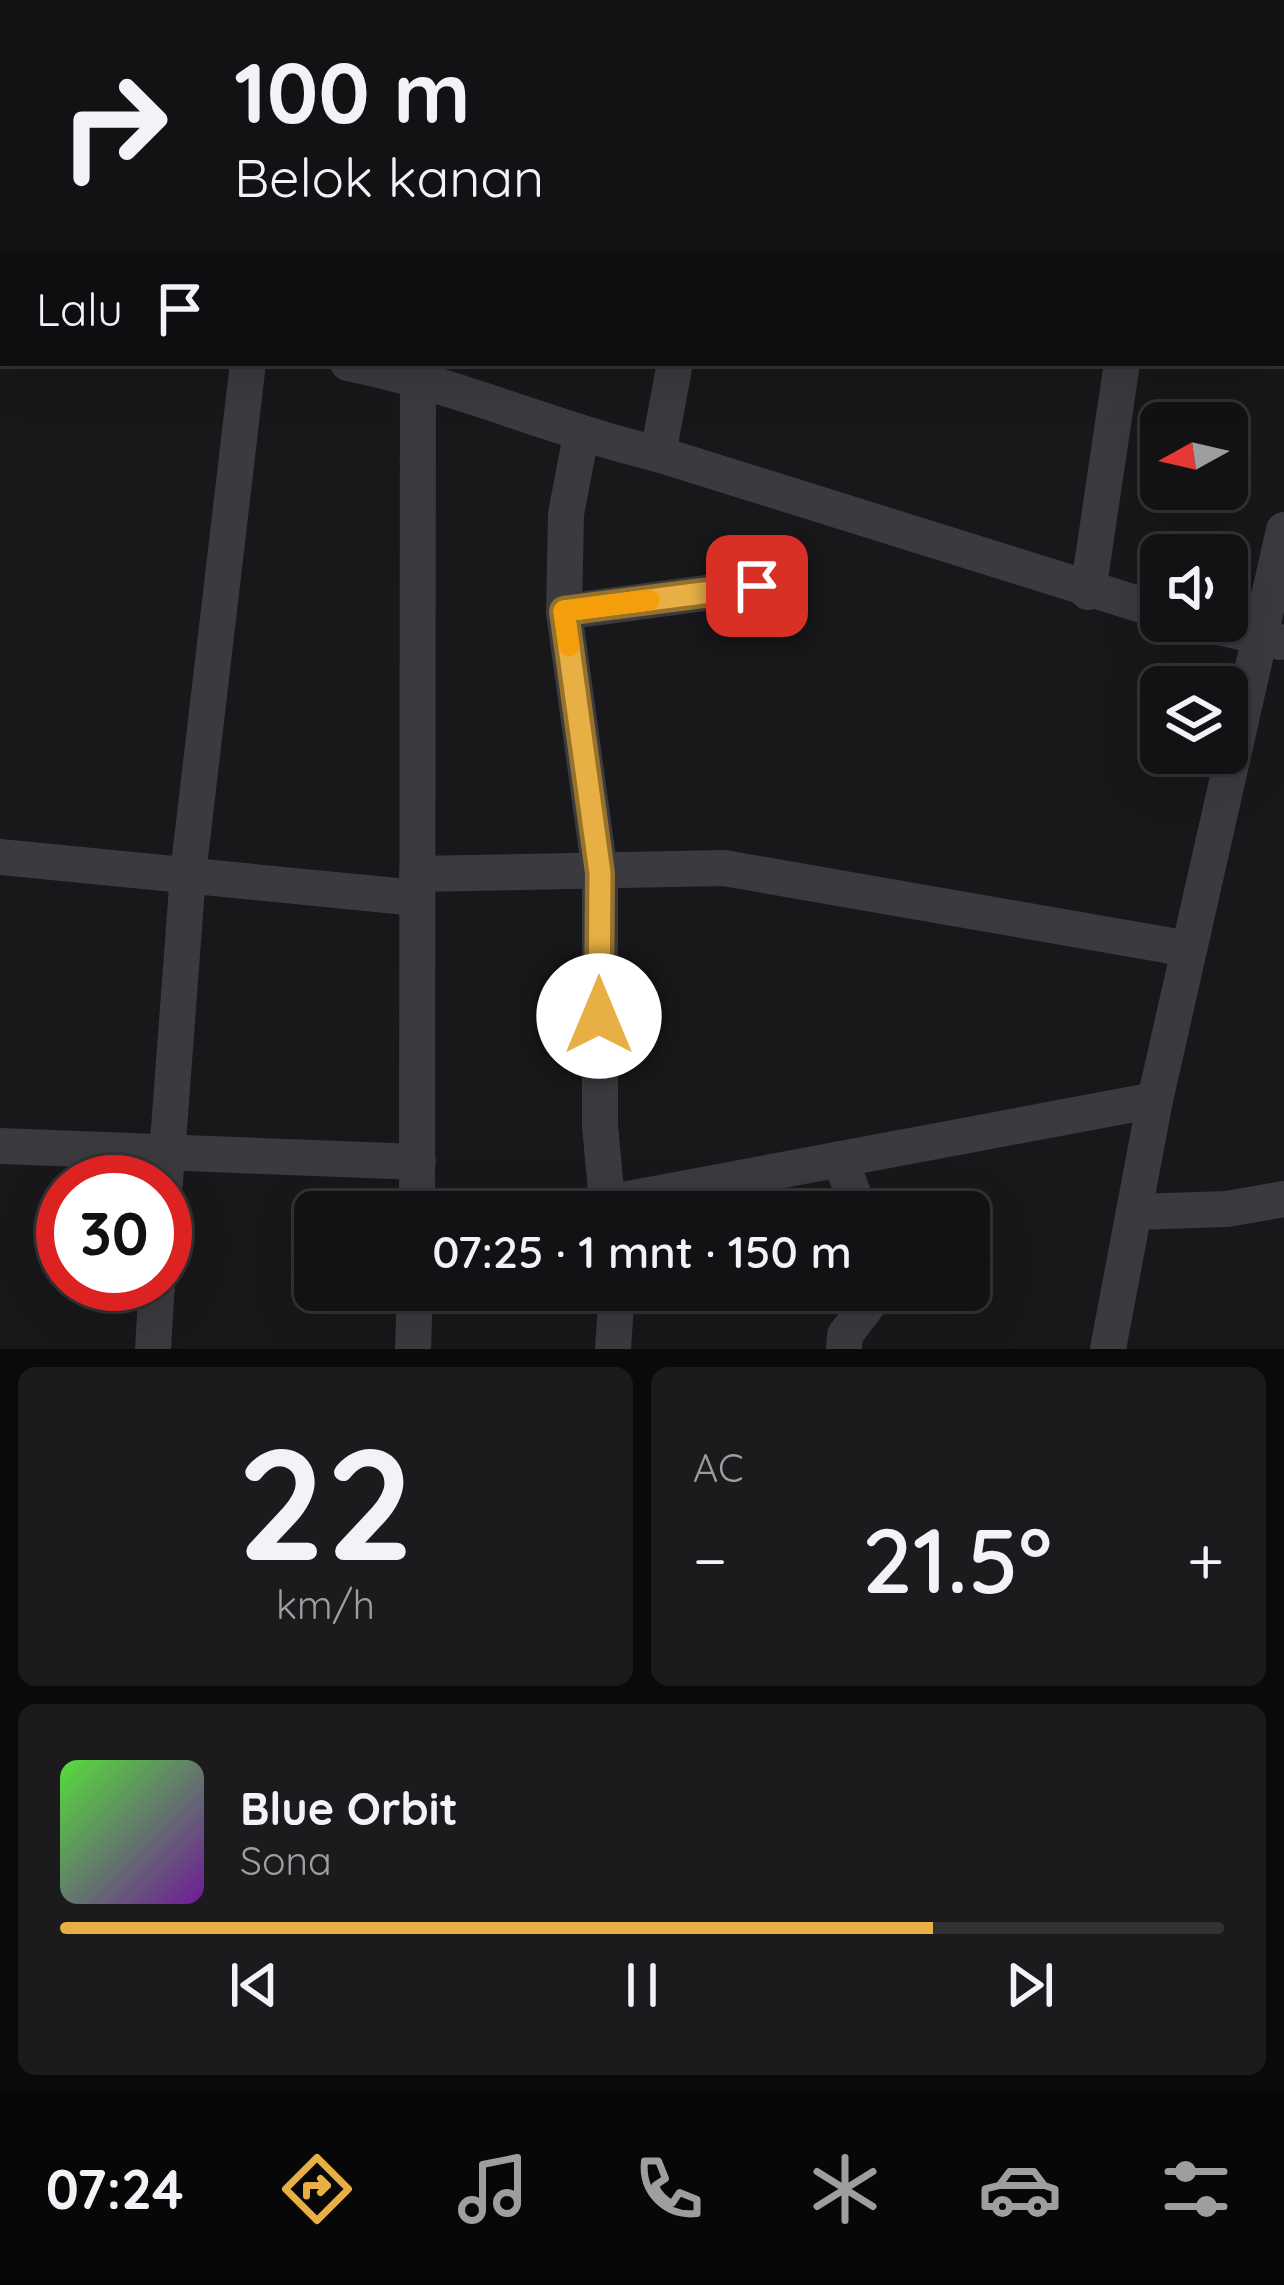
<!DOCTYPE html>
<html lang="id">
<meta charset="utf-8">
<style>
:root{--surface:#121214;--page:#1b1b1d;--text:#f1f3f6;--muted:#9c9ea0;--line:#313234;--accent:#e7af44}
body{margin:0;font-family:Quicksand,sans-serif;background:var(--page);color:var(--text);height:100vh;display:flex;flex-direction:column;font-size:45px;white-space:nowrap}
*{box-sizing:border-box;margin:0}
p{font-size:39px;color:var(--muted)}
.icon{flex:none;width:66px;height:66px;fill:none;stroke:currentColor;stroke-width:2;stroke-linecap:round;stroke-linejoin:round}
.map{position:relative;height:1349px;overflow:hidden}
.side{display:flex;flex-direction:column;gap:18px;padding:18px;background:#0a0a0b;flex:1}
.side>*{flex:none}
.top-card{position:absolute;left:0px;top:0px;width:1284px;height:366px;box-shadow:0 12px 48px #0002,0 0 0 3px var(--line);background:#121214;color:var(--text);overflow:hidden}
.needle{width:78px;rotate:262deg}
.buttons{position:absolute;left:1140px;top:402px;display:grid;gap:24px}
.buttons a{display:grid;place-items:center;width:108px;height:108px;border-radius:18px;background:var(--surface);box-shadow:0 12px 48px #0002,0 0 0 3px var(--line);font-size:60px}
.speed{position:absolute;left:36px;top:1155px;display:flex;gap:24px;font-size:60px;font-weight:700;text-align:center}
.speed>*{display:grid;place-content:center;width:156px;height:156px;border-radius:50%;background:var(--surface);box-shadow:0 12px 48px #0002,0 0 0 3px var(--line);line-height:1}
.speed .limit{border:18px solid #d22;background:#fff;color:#111}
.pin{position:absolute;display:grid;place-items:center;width:102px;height:102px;color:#fff;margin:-51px;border-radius:24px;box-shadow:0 6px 18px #0006}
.me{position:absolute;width:132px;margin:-66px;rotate:0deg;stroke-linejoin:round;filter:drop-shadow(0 0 9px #0008)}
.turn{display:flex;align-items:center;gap:42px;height:252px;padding:0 36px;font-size:54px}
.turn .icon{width:156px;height:156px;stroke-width:2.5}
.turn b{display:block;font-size:84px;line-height:102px}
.then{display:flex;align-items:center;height:114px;padding:0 36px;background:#0003;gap:24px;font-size:45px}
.big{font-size:90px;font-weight:600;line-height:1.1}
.side .tile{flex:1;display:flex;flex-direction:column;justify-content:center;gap:18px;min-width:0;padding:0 42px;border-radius:18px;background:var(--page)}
.side .dial{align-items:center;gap:0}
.dial b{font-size:156px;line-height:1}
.song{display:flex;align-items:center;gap:36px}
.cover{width:144px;height:144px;border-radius:18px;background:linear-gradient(135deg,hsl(110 70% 55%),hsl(280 70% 35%))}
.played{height:12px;border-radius:6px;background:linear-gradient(90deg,var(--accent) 75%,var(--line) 75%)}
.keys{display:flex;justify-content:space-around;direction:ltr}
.heat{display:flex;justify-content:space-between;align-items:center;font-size:66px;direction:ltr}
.side .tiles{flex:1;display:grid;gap:18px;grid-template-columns:1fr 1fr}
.tile:last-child{grid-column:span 2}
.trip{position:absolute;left:294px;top:1191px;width:696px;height:120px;border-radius:18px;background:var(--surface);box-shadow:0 12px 48px #0002,0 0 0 3px var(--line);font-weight:600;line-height:120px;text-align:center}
.dock{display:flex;height:192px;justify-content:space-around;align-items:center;background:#070708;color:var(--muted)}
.dock .icon{width:84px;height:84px}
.dock .current{color:var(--accent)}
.dock b{font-size:54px;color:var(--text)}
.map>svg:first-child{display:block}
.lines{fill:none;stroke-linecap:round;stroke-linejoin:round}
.minor{stroke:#3a3a3f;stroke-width:36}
.route-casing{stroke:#96722c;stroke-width:30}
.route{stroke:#e7af44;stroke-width:21}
.slow{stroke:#f59e0b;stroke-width:21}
</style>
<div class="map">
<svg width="1284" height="1349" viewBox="0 0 1284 1349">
<rect width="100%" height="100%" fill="#18181a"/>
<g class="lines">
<g class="minor">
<path d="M123,3V0"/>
<path d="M422,3V0"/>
<path d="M731,3L732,0"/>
<path d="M1151,3V0"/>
<path d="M1281,260H1284"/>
<path d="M0,307H3"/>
<path d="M348,363C454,384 553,429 658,454"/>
<path d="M675,363L658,454L1161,611"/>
<path d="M581,435L566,514L564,612L600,873V1126L608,1212"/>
<path d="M1088,592L1122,363"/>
<path d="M564,612L757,586"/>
<path d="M1196,621L1280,642"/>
<path d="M0,857L417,898"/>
<path d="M417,874L724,868L1189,949"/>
<path d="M0,1146L418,1162"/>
<path d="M840,1159L860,1212"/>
<path d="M165,1182L188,874L248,363"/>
<path d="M607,1203L1155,1100"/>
<path d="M417,1212L418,363"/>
<path d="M1134,1212L1227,1209L1284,1199"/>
<path d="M153,1349L157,1284"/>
<path d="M413,1349L415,1290"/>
<path d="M613,1349L617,1290"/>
<path d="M844,1349L845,1335L879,1290"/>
<path d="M1108,1349L1155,1100L1284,530"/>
</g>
</g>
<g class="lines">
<g class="route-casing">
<path id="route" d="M599,1016L600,873L564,611L757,586"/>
</g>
<use href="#route" class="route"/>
<path class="slow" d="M569,646L564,611L649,600"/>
</g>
</svg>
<div class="buttons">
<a><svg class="needle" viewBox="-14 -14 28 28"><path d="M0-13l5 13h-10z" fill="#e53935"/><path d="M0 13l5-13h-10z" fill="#9c9ea0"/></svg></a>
<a><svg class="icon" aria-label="sound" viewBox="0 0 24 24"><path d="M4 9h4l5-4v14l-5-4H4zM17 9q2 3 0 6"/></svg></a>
<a><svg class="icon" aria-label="layers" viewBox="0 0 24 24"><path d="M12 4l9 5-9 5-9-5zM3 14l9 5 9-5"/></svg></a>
</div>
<div class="speed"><div class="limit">30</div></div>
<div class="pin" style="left:757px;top:586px;background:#d93025"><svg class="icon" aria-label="arrive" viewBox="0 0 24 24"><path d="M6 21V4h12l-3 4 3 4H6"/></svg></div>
<svg class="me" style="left:599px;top:1016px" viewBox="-20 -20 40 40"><circle r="19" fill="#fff"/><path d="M0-13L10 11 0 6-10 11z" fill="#e7af44"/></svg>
<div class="trip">07:25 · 1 mnt · 150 m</div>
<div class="top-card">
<div class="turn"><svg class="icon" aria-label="right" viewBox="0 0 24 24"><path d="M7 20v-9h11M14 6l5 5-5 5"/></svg><div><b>100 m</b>Belok kanan</div></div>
<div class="then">Lalu<svg class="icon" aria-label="arrive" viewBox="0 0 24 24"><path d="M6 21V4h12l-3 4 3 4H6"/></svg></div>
</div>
</div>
<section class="side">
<div class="tiles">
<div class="tile dial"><b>22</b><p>km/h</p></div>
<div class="tile"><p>AC</p>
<div class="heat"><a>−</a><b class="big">21.5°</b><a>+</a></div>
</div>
<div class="tile">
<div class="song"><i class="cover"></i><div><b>Blue Orbit</b><p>Sona</p></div></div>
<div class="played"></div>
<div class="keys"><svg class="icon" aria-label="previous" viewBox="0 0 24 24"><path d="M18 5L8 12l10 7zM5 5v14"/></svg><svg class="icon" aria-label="pause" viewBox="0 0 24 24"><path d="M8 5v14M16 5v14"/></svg><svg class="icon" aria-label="next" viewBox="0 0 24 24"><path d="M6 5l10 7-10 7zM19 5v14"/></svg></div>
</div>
</div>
</section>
<nav class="dock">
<b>07:24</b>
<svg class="icon current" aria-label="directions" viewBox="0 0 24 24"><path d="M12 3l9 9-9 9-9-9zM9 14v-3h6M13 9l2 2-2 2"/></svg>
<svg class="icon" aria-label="music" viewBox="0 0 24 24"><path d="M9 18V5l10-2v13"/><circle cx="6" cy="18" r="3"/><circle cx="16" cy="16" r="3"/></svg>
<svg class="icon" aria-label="phone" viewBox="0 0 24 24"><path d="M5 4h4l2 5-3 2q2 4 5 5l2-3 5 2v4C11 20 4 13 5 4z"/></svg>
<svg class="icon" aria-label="climate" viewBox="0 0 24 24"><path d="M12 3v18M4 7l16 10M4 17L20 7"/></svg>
<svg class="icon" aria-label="car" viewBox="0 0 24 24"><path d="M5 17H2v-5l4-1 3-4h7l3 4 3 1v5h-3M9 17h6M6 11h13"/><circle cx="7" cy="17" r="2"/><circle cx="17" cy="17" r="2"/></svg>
<svg class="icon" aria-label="filters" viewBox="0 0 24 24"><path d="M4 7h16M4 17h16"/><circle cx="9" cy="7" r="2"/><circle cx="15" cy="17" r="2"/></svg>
</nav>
